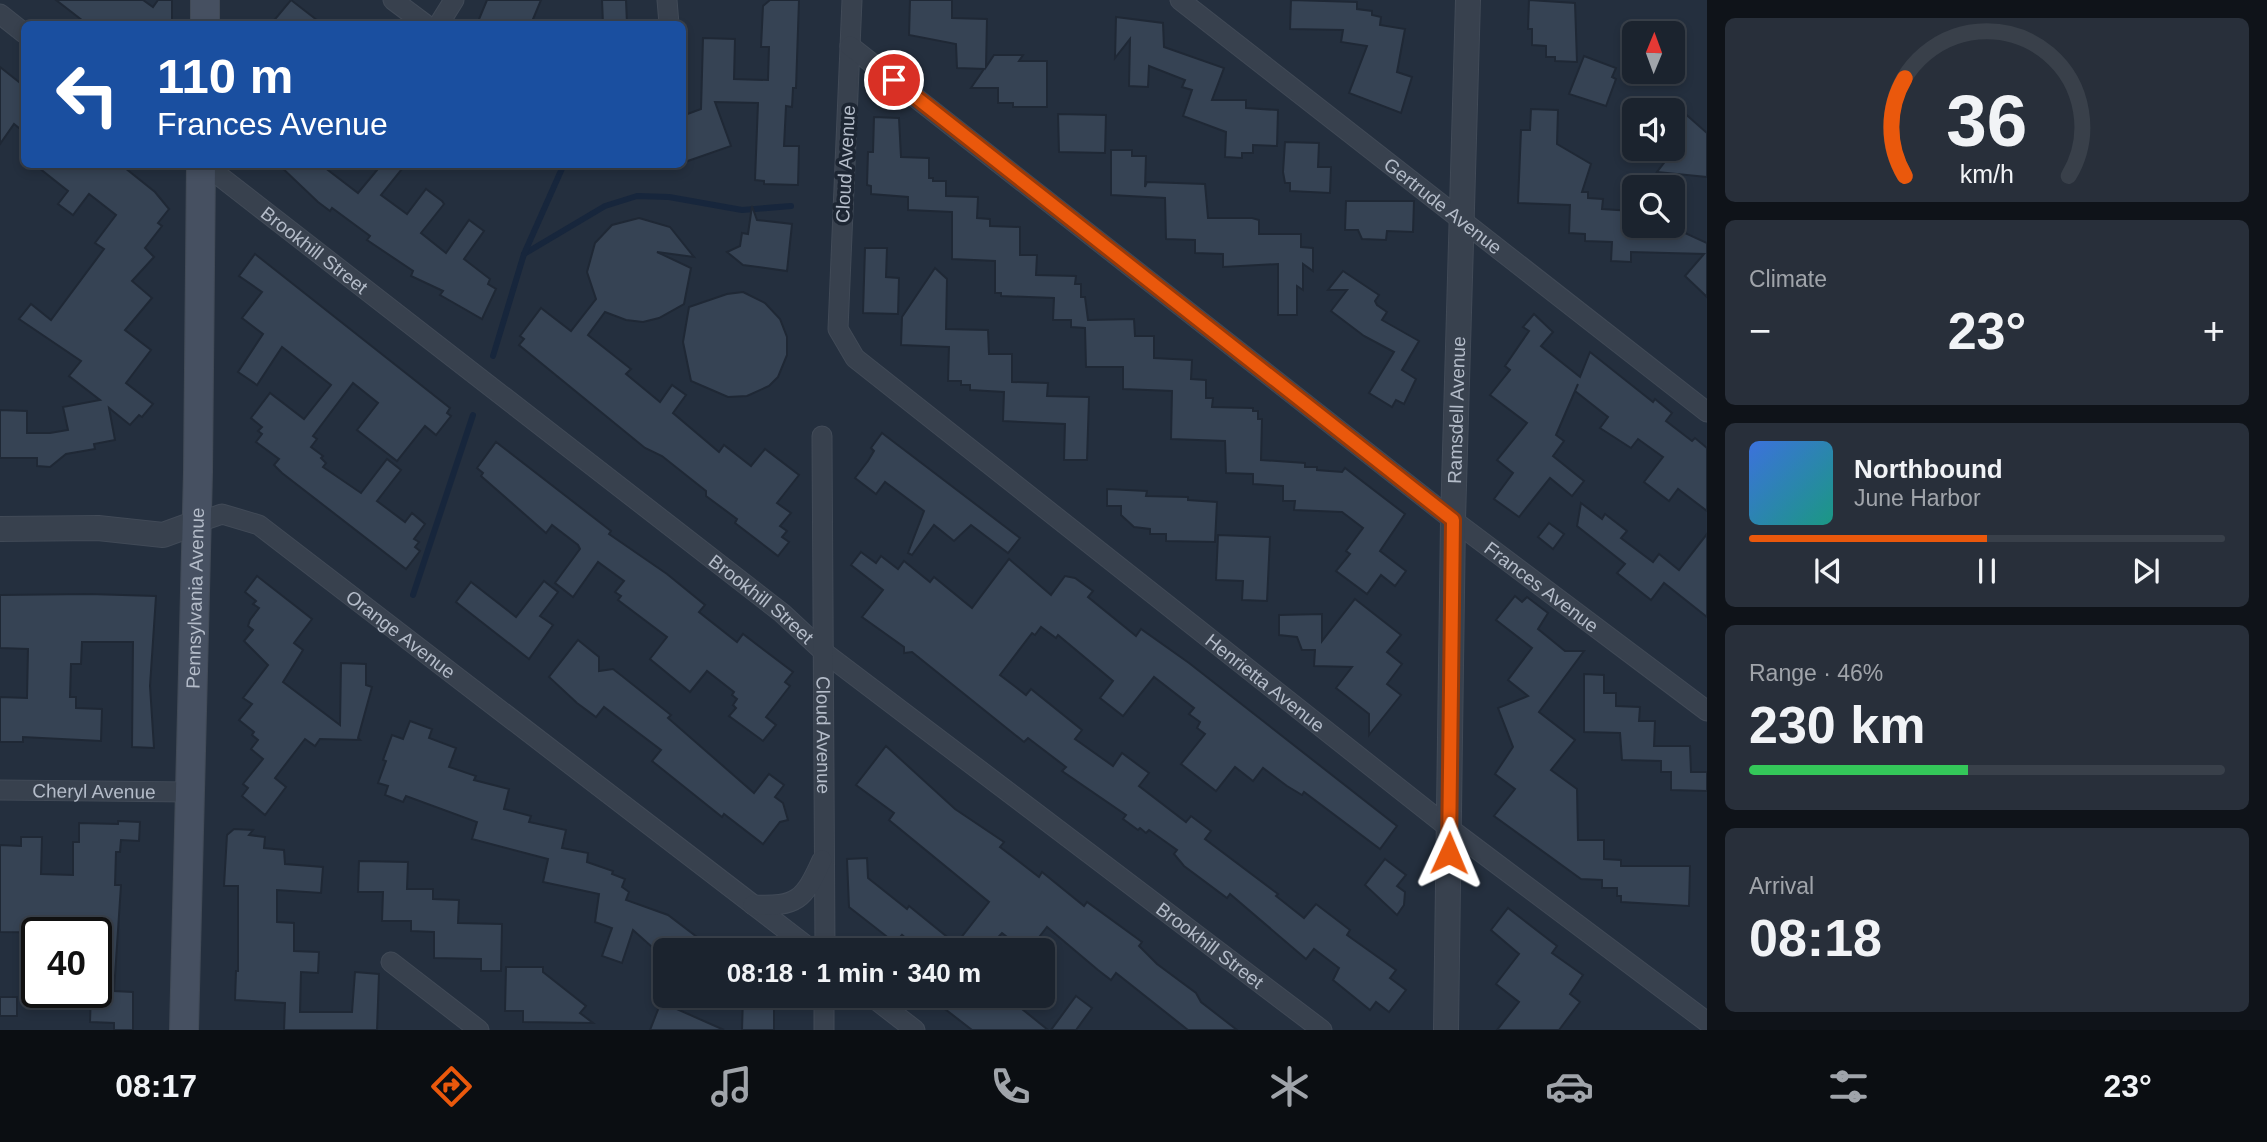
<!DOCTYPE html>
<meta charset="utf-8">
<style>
:root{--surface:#1b232e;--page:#282f3a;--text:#f1f3f6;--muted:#a0a4aa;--line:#39404a;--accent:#ea580c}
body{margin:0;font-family:Arial,sans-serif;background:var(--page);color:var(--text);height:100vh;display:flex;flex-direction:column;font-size:26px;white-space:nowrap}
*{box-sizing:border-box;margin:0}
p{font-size:23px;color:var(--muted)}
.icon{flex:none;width:38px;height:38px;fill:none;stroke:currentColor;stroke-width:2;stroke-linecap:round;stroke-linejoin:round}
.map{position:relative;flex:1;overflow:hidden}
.panel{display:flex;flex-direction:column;gap:18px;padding:18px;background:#0f1319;width:560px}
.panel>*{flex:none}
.guide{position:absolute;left:21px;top:21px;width:665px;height:147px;border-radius:10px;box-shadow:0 4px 10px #0003,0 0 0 2px var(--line);background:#1a4fa0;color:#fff;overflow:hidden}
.needle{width:46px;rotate:1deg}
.buttons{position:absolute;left:1622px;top:21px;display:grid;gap:14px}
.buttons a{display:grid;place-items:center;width:63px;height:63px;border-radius:10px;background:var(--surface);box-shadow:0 4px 10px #0003,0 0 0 2px var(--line);font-size:35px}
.speed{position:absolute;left:21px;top:917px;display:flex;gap:14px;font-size:35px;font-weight:700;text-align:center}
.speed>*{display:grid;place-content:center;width:91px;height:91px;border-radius:50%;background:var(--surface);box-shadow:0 4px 10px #0003,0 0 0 2px var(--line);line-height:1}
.speed .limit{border:4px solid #111;border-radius:10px;background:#fff;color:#111}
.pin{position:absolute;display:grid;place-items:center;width:60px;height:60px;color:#fff;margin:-30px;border:4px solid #fff;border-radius:50%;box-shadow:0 2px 7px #0007}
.me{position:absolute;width:77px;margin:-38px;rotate:1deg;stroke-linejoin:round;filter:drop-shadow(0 0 5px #0008)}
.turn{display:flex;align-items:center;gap:24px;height:147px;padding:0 21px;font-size:32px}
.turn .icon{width:91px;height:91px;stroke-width:2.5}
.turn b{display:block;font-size:49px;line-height:60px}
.big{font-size:52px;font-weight:700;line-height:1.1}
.panel .tile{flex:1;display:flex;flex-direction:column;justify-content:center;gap:10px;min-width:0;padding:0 24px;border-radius:10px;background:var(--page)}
.panel .dial{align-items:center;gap:0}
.dial svg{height:182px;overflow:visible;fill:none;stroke:var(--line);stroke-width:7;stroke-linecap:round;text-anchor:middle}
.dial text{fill:var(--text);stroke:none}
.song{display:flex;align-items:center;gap:21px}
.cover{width:84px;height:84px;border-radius:10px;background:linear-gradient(135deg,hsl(220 70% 55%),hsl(170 70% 35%))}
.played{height:7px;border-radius:4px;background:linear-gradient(90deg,var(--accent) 50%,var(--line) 50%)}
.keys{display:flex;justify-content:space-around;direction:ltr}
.heat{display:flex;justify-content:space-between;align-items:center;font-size:38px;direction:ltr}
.charge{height:10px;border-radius:5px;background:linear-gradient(90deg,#34c759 46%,var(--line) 0)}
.trip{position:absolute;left:653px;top:938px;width:402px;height:70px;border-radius:10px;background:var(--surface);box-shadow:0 4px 10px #0003,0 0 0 2px var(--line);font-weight:700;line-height:70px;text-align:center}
.menu{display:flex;height:112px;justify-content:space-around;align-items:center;background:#0b0e12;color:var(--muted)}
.menu .icon{width:49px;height:49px}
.menu .current{color:var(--accent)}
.menu b{font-size:32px;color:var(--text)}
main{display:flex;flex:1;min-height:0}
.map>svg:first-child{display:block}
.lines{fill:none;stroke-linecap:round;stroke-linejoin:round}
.stream{stroke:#17263c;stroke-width:6}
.building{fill:#364354;stroke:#1f2835;stroke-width:2}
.minor-casing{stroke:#414a57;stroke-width:21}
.tertiary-casing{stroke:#414a57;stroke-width:26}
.secondary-casing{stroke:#414a57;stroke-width:30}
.minor{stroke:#38414e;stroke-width:19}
.tertiary{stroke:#38414e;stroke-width:24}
.secondary{stroke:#465061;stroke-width:28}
.route-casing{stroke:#983908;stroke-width:18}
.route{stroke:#ea580c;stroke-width:12}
.labels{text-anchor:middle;stroke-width:7;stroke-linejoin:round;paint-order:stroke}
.street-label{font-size:19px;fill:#b4bcc9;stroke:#1d2633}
</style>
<main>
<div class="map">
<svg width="1707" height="1030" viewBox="0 0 1707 1030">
<rect width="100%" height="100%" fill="#242f3e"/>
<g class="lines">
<g class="stream">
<path d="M524,254L605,206L637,196L669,197L742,210L791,206"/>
<path d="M493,356L524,254L564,164"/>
<path d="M413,595L473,415"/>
</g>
</g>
<g class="building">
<path d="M56,0H143L153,7L158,0H172V21L177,24H87Z"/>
<path d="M291,0L322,24H271Z"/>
<path d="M487,0H541L531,24H477Z"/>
<path d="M602,0H626L627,24H603Z"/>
<path d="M770,0H799L796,88H793L792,107L786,106L784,146H799L798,185L764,184V181L755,180L758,103L715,102L731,146L682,163V116L701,109L703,38L735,39L734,79L768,80L769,47H761L763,6Z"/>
<path d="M910,0H952V18L987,19L986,67L994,55H1023L1019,61H1047V107H1013V103H998V88H971L984,69L957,68L956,44L909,35Z"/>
<path d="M1291,0L1357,2V9L1372,11V15L1381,17L1380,25L1405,29L1397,72L1412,77L1401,113L1349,93L1367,46L1341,42L1343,30L1290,29Z"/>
<path d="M1529,0L1575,3L1577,62L1555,61V57H1546V46L1532,45V29H1528Z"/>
<path d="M1116,17L1163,23L1164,47L1224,68L1212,100H1246V108L1278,110L1277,146L1253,145V153H1242V158L1225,157L1226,132L1183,116L1192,90L1182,87L1185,80L1149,66L1148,87L1129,86L1130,39L1115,58Z"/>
<path d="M1584,56L1616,68L1612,77L1616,79L1606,106L1569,94Z"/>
<path d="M0,67L24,86V132L14,124L0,144Z"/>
<path d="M1673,103L1707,133V177L1657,172L1680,142L1673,137Z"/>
<path d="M1531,109L1558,110L1557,144L1591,164L1582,192H1588V198L1603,199L1602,209L1633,211L1632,230L1668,231L1670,226L1707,243V297L1685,276L1704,254L1631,252V262L1611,261L1612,242L1585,241V234L1569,233L1570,205L1518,203L1521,130H1530Z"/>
<path d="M1058,114L1106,115L1105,153L1059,152Z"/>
<path d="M874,117L899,118L901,157L929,158V178H933V181H946V196L978,197L977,218L990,219V226L1020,227V255H1037L1036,275L1076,276L1075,284H1081V297H1085L1088,320L1134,319L1135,336H1154V358L1192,360L1191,379L1206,380V398H1213L1212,407L1253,408V411H1258V419H1262L1261,460L1305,463V467H1317V470L1342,472L1345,468L1405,514L1380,551L1406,571L1395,586L1381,575L1367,594L1336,571L1350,554L1346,551L1363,528L1342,512L1294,510L1295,501H1283V486L1253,484V474L1226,473L1225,441L1171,439L1172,391L1123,389V367H1086L1085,328L1071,327V320H1053L1054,298L1001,296V293H995V261L952,259V212L908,210V197L871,194V186L867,185L868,152H873Z"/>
<path d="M1285,142L1319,143L1318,167H1331L1330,193L1290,191V183H1285L1283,172Z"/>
<path d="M1111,150H1132V156H1146L1145,187L1147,182L1205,184L1208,218H1252L1259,220V234H1301V247L1313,248V271L1303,264V290L1297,286V315H1278V264L1223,267V254L1195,253V240L1166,239L1165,198L1111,195Z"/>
<path d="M34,164H120L155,192L169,209L158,223L162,226L145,248L154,257L132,281L152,298L125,330L151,350L126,383L153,404L142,417L139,415L130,425L109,408L115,440L94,444L95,449L66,454L50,467L37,466V458H0V410L27,411V433H50L68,430L63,407L100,400L69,376L81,361L19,319L31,304L51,320L104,249L95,243L116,215L89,194L73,215L58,204L68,191Z"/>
<path d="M278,164H320L358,193L382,164H406L381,195L407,214L426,189L442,201L444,204L421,233L446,253L469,220L484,231L464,259L490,279L488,284L496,289L482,319L440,295L443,291L411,276L413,271L367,240L370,236L332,208L330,211L318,202Z"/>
<path d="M1346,201H1414L1413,232L1387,231L1386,240L1362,239L1358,230H1345Z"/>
<path d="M752,206L757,220L792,224L787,271L743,265L727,252L740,246L742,233L748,234Z"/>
<path d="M639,218L670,227L694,257L657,252L691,268L684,304L659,318L643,322L626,320L605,312L588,335L631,369L626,374L660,402L672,385L686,395L673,413L719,452L724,445L751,466L765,449L799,475L777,503L791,513L780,526L787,531L782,537L789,542L778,556L735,523L737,519L706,496V491L662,456L645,448L519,345L524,339L520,336L541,308L571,331L596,299L587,272L595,243L612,225Z"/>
<path d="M865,248H887L886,277L899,278L898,314L863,313Z"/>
<path d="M255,254L450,408L447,413L451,416L436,435L425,426L397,461L357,430L378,403L353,383L313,436L317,439L311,447L323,456L321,458L326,463L323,467L361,493L387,459L401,470L377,501L405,522L412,513L425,524L414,539L419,542L415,547L420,551L406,569L282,473L274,465L279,459L256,442L262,434L258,431L262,427L251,418L270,393L304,419L331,385L282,347L257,385L238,372L263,334L242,318L262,292L239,276Z"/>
<path d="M935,268L947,279L946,329L988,330L989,354H1012V382L1048,383L1047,396L1089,397L1087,460H1064L1065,424L1003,421L1004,392L970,390V385H961V381H948L949,347L901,345L902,317Z"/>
<path d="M1343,271L1379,295L1375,301L1377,305L1387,312L1382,320L1419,341L1402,370L1416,379L1404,404L1396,400L1392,407L1369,393L1394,352L1364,336L1331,311L1347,290H1328Z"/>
<path d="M743,292L765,303L780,319L787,337V355L778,377L769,386L747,396L728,397L691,381L683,342L689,307L727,294Z"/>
<path d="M1534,314L1553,332L1541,346L1580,377L1590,352L1653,402L1655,399L1672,413L1666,421L1692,441L1695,438L1707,448V511L1678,489L1669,501L1644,482L1663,457L1638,439L1631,448L1600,428L1608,417L1575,391L1578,384L1556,435L1564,441L1553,456L1584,481L1572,496L1550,478L1519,517L1494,499L1513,473L1497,460L1527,423L1490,395L1510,370L1505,366L1529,331L1523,327Z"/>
<path d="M882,433L1020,538L1008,553L971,525L954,541L934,525L912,555L908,553L924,511L885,482L876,494L855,478L868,461L874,451L871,448Z"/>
<path d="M496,442L611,531L609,534L667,574L705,605L699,612L737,642L743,634L793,672L785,682L790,686L766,717L776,725L763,741L729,716L736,708L733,705L737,699L732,695L734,692L707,671L690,692L650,659L667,637L618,600L621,596L615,592L624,581L598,562L573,597L555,583L580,549L578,545L552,525L546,533L481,476L483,473L477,468Z"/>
<path d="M1107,489L1147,491L1146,496L1188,497V500L1217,502L1215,542L1166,541V534H1150V529L1134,527L1121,515V506H1107Z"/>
<path d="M1581,503L1602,519L1605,514L1627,531L1621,538L1653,562L1659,554L1679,570L1707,534V617L1664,583L1651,600L1617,573L1625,564L1577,526Z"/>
<path d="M1549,523L1564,534L1553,549L1538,537Z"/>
<path d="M1218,535L1270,537L1267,601L1242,600L1243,581L1216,580Z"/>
<path d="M861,552L876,563L881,556L898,569L904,561L930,582L934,577L972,608L1009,559L1051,595L1065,576L1075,578L1093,591L1088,597L1136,636L1141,629L1189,663L1397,826L1380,849L1304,792L1302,795L1287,786L1263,768L1253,781L1235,767L1216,791L1181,764L1205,734L1197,728L1200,722L1189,714L1194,708L1154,677L1123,716L1100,698L1113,681L1058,635L1056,638L1041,627L1035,635L1032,633L1000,675L1026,695L1031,689L1082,730L1075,739L1113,766L1122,753L1149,773L1139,786L1186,822L1191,816L1211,831L1205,839L1278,894L1276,896L1304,918L1316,904L1350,930L1347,935L1396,970L1390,978L1406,990L1389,1012L1376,1002L1370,1010L1333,980L1339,968L1314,949L1306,959L1230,894L1227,898L1184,866L1174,854L1177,850L1149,830L1146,833L1140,828L1138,830L1123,819L1126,815L1062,771L1066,767L1028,738L1024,742L912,652L904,653V647L862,617L883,590L851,565Z"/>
<path d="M257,576L312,619L294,643L303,650L283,682L340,725L341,663L366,664V685L372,687L358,738L360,740L320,739L315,746L305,739L275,778L286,787L265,815L242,796L248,788L243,784L263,759L251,749L258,740L252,735L254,732L239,720L252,704L243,698L268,665L244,641L253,630L248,626L250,620L259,608L253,604L256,601L245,592Z"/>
<path d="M544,581L558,592L540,616L553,625L529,659L456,602L471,582L516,617Z"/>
<path d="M89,594L156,596L150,686L154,748L132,747L133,642H82L81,664H71L70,697H76V708L102,709L101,741L23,737V742H0V697L27,698L28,649L0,648V595Z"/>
<path d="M1515,596L1522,602L1527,597L1548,613L1538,629L1565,651H1584L1539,712L1575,740L1551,770L1577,789L1578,840H1604V859L1621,860V866H1690L1689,906L1621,902V896H1617V888H1602V880L1581,879L1494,816L1515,789L1495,774L1513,747L1498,708L1528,696L1508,680L1532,648L1496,620Z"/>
<path d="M1355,599L1401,635L1387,652L1402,664L1387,684L1401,695L1369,735V714L1336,688L1352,667L1314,666L1315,650H1302L1297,637L1279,635V615L1322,614V641Z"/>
<path d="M578,640L599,657V671L613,669L622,676L671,715L668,718L754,793L769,774L784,785L775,797L783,803L788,820L780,822L763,844L724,814L722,817L652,761L661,750L604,707L596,717L577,703L549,677Z"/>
<path d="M1584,674L1604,675V693H1616V706L1640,707L1639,721H1655L1654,746H1690L1691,772H1707V791L1671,790V772H1661V761L1622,760L1620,733L1584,732Z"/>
<path d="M410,721L432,729L429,738L456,748L449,767L476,776L474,780L509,789L504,809L531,816L529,822L566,830L562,848L588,853L587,862L613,871L612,874L625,879L622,887L629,892L626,900L668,915L714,950H663L654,944L652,947L633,930L622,963L602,956L612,928L595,922L599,894L543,882L548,859L472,839L477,822L406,796L403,802L385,795L388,786L378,783L386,761L383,760L392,735L403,739Z"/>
<path d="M886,746L955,809L1004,842L1000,847L1039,877L1042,872L1084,906L1087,902L1142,942L1139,946L1157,964L1196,993L1201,1002L1237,1030H1188L1116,973L1111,980L1098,970L1047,927L1029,950H1024L1002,933L986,950H920L902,935L895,943L849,907L847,859L867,858L868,878L907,909L909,906L956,944L989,902L889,820L894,813L856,785Z"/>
<path d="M118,821L140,822L139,841L121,840L120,852H116L115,885H121L114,991L133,992V1030H114V1023L90,1022L91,992H96V933L0,932V845L21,846V837H42L41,874L73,875V842H79V823L118,824Z"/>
<path d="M234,829L253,830L249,835L265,837L264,848L284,850L285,864L323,867L321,893L277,890V922L294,923V951L319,952L318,973L301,972L300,1012H352L355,972L379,974L377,1030H284L285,1003L235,1000L236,971H238V886H224L227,835Z"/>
<path d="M1385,859L1406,875L1397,886L1405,892L1404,905L1397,915L1365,885Z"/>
<path d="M359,861L408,862L407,889H433V899L459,900L458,923L502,924L501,971H481V959L434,958V932L411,931V921H382L383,892H358Z"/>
<path d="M1508,908L1557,946L1552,953L1583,975L1570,994L1580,1002L1559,1030H1497L1519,1002L1496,984L1519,954L1491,930Z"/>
<path d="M506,967H543V972L586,1006L580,1013L593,1023L523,1022V1011H505Z"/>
<path d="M743,996H774V1030H742Z"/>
<path d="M956,996H1006L1048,1030H972L945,1009Z"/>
<path d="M1076,996L1092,1008L1076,1030H1051Z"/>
<rect x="0" y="997" width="17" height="19"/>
<path d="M661,1002L724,1030H650Z"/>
</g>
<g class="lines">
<g class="minor-casing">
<g id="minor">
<path d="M393,0L425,24"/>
<path d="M667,0L669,24"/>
<path id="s1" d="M852,0L838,329L855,358L1449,828L1707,1022"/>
<path id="s2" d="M1180,0L1707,412"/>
<path d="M0,14L24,33"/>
<path d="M439,24L454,0"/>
<path id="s3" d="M850,46L1453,520L1707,711"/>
<path id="s4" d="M204,164L782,613L825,653L1322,1030"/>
<path id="s5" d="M822,436L825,950"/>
<path id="s6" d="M196,523L222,514L259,525L812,950"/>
<path id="s7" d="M0,790L189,792"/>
<path d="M753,905C797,907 804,900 822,860"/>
<path d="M391,962L479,1030"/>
<path d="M871,996L915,1030"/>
<path d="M824,1030V996"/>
</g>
</g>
<g class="tertiary-casing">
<g id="tertiary">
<path d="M0,529L98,528L163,535L196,523"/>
<path id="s8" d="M1446,1030L1453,520L1468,0"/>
</g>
</g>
<g class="secondary-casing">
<g id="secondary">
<path d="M205,24V0"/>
<path id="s9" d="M184,1030L198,472L201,164"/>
</g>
</g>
<use href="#minor" class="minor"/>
<use href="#tertiary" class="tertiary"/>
<use href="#secondary" class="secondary"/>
</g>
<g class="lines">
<g class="route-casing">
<path id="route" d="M894,80L1453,520L1449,853"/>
</g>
<use href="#route" class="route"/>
</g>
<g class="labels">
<g class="street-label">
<text transform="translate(845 164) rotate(-87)" y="7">Cloud Avenue</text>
<text dy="7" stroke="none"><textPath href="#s2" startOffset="334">Gertrude Avenue</textPath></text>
<text dy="7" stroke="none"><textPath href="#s4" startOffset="140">Brookhill Street</textPath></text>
<text dy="7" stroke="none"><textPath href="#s8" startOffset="620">Ramsdell Avenue</textPath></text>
<text dy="7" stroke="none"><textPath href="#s3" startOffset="878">Frances Avenue</textPath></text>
<text dy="7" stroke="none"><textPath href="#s9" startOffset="432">Pennsylvania Avenue</textPath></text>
<text dy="7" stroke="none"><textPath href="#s4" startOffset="707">Brookhill Street</textPath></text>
<text dy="7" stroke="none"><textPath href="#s6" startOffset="245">Orange Avenue</textPath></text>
<text dy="7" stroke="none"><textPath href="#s1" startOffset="886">Henrietta Avenue</textPath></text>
<text dy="7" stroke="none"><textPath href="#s5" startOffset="299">Cloud Avenue</textPath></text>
<text dy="7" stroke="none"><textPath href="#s7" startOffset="94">Cheryl Avenue</textPath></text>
<text dy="7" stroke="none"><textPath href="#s4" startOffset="1274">Brookhill Street</textPath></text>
</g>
</g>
</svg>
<div class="buttons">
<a><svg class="needle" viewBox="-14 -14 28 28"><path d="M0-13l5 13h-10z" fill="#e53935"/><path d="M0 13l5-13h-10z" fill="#a0a4aa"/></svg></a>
<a><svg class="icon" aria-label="sound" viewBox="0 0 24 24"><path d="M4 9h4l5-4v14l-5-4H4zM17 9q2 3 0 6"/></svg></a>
<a><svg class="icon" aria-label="search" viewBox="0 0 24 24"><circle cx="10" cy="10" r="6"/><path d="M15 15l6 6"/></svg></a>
</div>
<div class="speed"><div class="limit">40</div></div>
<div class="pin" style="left:894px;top:80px;background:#d93025"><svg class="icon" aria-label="arrive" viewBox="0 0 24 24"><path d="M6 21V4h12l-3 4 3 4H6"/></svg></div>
<svg class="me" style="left:1449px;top:853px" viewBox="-20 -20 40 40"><path d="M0-17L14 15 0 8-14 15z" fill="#ea580c" stroke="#fff" stroke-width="4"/></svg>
<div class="trip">08:18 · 1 min · 340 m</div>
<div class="guide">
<div class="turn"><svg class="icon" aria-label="left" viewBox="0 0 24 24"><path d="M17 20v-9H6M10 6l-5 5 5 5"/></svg><div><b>110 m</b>Frances Avenue</div></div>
</div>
</div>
<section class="panel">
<div class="tile dial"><svg viewBox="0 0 100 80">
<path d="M14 69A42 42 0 1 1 86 69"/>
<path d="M14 69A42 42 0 0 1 14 26" stroke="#ea580c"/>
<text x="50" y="56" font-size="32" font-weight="700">36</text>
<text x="50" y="72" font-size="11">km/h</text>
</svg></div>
<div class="tile"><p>Climate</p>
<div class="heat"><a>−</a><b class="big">23°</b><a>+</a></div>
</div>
<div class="tile">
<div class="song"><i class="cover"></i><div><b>Northbound</b><p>June Harbor</p></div></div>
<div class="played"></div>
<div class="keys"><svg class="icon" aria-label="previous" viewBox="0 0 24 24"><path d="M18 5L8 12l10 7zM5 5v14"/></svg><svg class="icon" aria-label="pause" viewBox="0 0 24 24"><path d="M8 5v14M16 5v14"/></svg><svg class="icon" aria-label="next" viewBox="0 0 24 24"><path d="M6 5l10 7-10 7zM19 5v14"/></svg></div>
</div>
<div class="tile"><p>Range · 46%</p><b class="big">230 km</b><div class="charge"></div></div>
<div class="tile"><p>Arrival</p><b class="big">08:18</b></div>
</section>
</main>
<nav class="menu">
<b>08:17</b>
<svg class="icon current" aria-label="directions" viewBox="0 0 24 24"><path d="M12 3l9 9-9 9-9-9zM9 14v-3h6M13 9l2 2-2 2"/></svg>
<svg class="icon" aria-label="music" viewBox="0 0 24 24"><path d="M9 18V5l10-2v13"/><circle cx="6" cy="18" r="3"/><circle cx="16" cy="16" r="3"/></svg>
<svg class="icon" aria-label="phone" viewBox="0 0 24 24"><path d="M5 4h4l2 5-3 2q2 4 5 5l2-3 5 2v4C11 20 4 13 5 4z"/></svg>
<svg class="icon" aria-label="climate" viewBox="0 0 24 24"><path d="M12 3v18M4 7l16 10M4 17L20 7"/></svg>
<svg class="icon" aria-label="car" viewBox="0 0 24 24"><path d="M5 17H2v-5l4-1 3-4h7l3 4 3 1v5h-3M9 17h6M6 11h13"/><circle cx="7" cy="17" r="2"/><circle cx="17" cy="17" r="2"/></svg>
<svg class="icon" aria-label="filters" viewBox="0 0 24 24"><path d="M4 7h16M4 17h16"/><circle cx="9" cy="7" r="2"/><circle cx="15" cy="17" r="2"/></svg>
<b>23°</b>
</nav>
